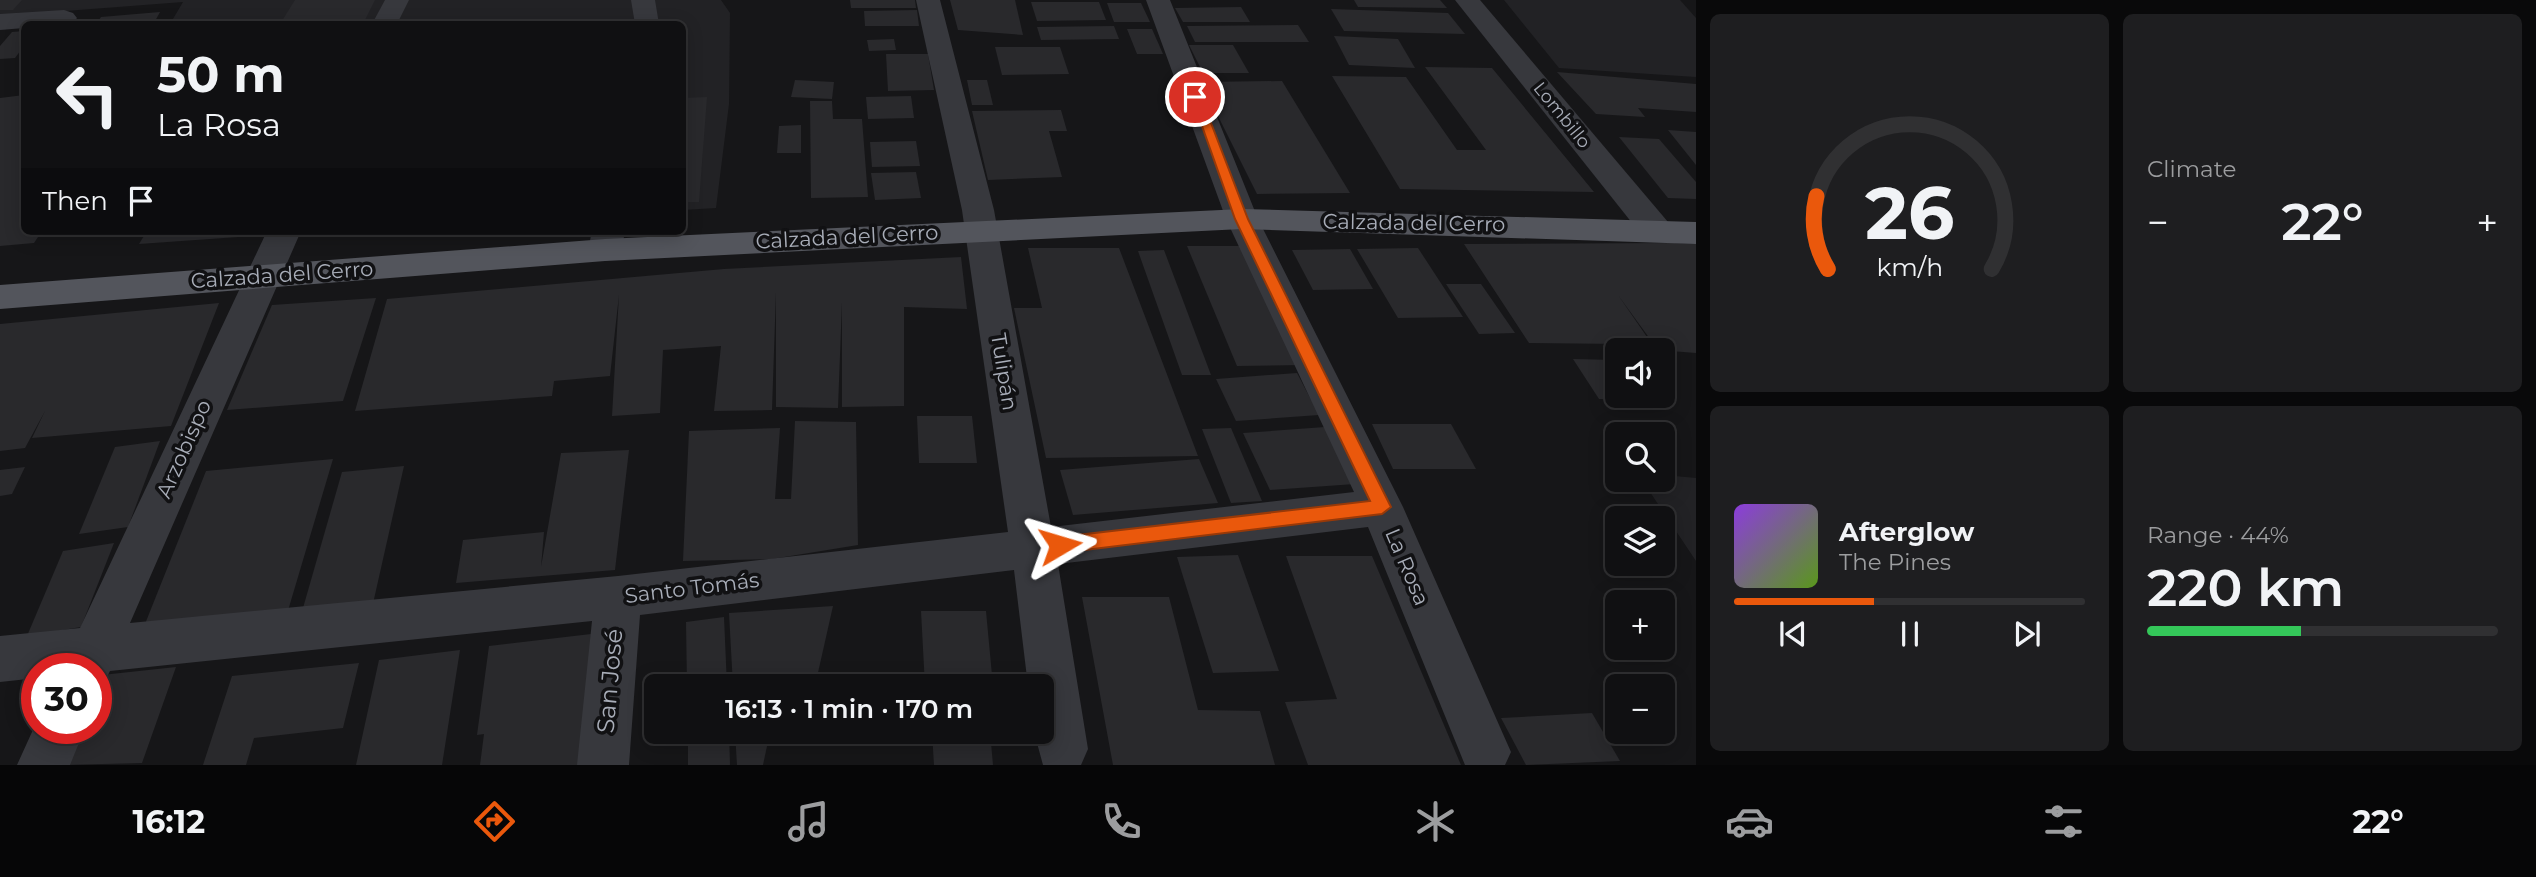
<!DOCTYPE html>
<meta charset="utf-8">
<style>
:root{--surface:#101012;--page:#1e1e20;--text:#f1f3f6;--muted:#9c9d9f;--line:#303032;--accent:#ea580c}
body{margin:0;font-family:Montserrat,sans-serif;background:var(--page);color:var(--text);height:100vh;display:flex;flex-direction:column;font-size:26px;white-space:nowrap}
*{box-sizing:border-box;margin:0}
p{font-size:23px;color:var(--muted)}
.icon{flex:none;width:38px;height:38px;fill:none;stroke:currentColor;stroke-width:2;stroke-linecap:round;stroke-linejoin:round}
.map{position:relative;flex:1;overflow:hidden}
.drawer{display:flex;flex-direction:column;gap:14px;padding:14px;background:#09090a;width:840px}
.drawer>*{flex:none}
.hud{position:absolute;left:21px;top:21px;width:665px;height:214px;border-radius:10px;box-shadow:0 4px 18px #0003,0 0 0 2px var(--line);background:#101012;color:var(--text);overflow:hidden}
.controls{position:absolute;left:1605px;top:338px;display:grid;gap:14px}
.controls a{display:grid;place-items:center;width:70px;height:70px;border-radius:10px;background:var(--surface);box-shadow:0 4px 18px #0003,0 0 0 2px var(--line);font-size:35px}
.speed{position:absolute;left:21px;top:653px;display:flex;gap:14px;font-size:35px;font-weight:700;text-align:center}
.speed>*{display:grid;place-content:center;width:91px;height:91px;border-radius:50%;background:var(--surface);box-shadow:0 4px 18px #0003,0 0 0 2px var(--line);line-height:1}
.speed .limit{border:10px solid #d22;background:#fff;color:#111}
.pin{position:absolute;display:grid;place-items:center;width:60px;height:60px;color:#fff;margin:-30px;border:4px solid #fff;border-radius:50%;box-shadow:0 2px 7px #0007}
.me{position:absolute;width:77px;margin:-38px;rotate:83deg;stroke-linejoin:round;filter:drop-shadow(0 0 5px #0008)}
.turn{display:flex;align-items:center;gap:24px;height:147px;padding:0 21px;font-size:32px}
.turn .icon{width:91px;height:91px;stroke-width:2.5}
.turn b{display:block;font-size:49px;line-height:60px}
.then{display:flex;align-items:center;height:66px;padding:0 21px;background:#0003;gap:14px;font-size:26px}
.big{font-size:52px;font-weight:600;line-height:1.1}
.drawer .widget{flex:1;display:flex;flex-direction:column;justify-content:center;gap:10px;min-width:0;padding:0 24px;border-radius:10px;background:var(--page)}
.drawer .dial{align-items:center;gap:0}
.dial svg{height:182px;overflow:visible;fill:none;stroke:var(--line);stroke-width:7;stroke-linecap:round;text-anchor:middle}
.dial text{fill:var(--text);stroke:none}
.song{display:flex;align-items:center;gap:21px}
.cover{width:84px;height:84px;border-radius:10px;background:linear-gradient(135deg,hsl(270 70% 55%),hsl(90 70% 35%))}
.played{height:7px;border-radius:4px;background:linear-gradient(90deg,var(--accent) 40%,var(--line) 40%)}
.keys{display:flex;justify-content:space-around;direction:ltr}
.heat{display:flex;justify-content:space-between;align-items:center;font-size:38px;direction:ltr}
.charge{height:10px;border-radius:5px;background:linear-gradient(90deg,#34c759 44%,var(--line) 0)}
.drawer .tiles{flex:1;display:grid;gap:14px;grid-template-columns:repeat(2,1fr)}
.trip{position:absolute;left:644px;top:674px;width:410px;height:70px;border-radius:10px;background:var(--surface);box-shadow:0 4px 18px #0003,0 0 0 2px var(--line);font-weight:600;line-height:70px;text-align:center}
.dock{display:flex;height:112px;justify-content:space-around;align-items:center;background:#060607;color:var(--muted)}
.dock .icon{width:49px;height:49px}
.dock .selected{color:var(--accent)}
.dock b{font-size:32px;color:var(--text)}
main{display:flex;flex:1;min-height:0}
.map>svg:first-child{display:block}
.built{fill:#222225}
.building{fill:#29292c}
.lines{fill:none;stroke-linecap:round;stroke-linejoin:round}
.minor{fill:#37383d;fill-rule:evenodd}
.major{fill:#53555c;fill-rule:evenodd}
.route{fill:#ea580c;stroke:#983908;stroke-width:2}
.labels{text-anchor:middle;stroke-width:7;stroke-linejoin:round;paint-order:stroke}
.far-street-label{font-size:18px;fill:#a8adb8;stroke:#111113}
.street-label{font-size:21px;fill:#a8adb8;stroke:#111113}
.near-street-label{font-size:24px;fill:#a8adb8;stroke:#111113}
</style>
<main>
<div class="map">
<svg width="1696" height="765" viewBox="0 0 1696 765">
<rect width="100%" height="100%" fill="#161618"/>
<g class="built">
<path d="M0,0H721L730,13L729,104L716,208L683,210L682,24H170L183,2L0,16Z"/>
<path d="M1504,0H1680L1696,18V77L1559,68Z"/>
<path d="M1663,475L1696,478V561L1642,480H1662Z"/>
</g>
<g class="building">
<path d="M0,0H22L13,10H0Z"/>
<path d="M295,0H375L363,24H280Z"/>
<path d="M850,0H915L916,8H851Z"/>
<path d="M950,0H1015L1023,35L958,30Z"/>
<path d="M1354,0H1440L1447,8L1358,7Z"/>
<path d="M1031,2H1099L1106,20L1037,21Z"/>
<path d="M1107,3H1141L1150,22H1114Z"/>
<path d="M1241,7L1250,22H1183L1175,8Z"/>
<path d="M1331,9L1448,13L1465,34L1344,31Z"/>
<path d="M917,10L919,26H865L864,11Z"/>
<path d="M160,12L154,23L96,24L101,17Z"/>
<path d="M1298,25L1309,42H1195L1187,26Z"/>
<path d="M1114,26L1119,39L1041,40L1037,27Z"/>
<path d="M1127,29H1152L1163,54H1137Z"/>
<path d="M24,31V46L15,58L0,59V46L12,32Z"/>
<path d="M1334,36L1398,39L1415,68L1349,65Z"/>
<path d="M894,39L896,50L869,51L867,40Z"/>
<path d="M1189,45H1233L1249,73H1203Z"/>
<path d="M995,47H1060L1069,74L1002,75Z"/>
<path d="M886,54H928L934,90L888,91Z"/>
<path d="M1425,67L1492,68L1594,192L1400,189L1332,76L1406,77L1457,150H1486Z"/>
<path d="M1557,72L1696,84V112L1638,108L1645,117L1596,114Z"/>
<path d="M795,80L834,82L832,99L791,97Z"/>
<path d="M967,80H987L993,105H972Z"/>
<path d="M1282,81L1350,193L1257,194L1201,82Z"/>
<path d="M24,95V231H42L34,243L0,246V98Z"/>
<path d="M911,96L914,118L868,119L866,97Z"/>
<path d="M707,97L699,202H682V98Z"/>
<path d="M810,101H832L833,119H862L868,197L811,198Z"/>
<path d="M1061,110L1067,131H1049L1062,177L988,180L972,111Z"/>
<path d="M801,125V153H777L779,126Z"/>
<path d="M1668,130L1696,132V165Z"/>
<path d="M1619,137L1659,139L1696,182V199L1668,198Z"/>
<path d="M916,141L920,166L872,167L870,142Z"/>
<path d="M916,172L921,198L875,200L871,173Z"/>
<path d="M147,231H269L267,235L139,244Z"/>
<path d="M1674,243L1696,244V353L1658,350L1618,295L1656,350H1628L1623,344L1529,343L1464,244Z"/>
<path d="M1187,246H1248L1304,365L1237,366Z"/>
<path d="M1028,248H1119L1198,456L1046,458L1014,308H1042Z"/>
<path d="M1418,248L1463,317L1398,318L1357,249Z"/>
<path d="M1350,249L1373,289L1313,290L1292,250Z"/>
<path d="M1164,250L1211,375H1182L1138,251Z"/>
<path d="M961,257L967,309L904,307V406L842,407V302L838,408L776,407V292L772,410L714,411L721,346L663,350L660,413L612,416L619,295L610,376L554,381L552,396L355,411L387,299L724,269Z"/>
<path d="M1446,284H1481L1515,333L1479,334Z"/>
<path d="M376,298L343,401L227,410L272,305Z"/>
<path d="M219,303L171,426L32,438L45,411L25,448L0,451V324Z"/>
<path d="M1573,359L1616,360L1617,396H1641L1644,400L1599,399Z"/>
<path d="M1297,373L1319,415L1236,421L1216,379Z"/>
<path d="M917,416H972L977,463H919Z"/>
<path d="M795,421L856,422L858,545L772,559L683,561L689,431L780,428L775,499H791Z"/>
<path d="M1372,424H1451L1476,469H1393Z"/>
<path d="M1325,427L1355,484L1270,490L1243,433Z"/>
<path d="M1231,428L1262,501L1231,503L1202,429Z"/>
<path d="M160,441L128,527L79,534L115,447Z"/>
<path d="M629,450L615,570L456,583L463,540L544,532L541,567L561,453Z"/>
<path d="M333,459L287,614L143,629L206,471Z"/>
<path d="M1199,459L1218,503L1073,515L1060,470Z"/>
<path d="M404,466L372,608L301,615L342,472Z"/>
<path d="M25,467L12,494L0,496V470Z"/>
<path d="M114,543L81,627L27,636L63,551Z"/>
<path d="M1238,555L1279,671L1213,673L1177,557Z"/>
<path d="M1286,556H1372L1461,765H1308L1285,702L1337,699Z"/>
<path d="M1082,597H1169L1198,710L1260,711L1275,765H1113Z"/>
<path d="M833,606L815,686H733L729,613Z"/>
<path d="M921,611H986L993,686H925Z"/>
<path d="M724,617L727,686H687L686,622Z"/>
<path d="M591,634L583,765H480L484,734L477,735L489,646Z"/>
<path d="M460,650L442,765H356L379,660Z"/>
<path d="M359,663L343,728L254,738L246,765H203L232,676Z"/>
<path d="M176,667L142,763L64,765L80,728H96V688L102,675Z"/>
<path d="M1592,713L1620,761L1526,765L1501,718Z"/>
<path d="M688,732H729L730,765H688Z"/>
<path d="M735,732H770L763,765H737Z"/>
<path d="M932,732H990L993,765H934Z"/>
</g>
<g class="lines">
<g class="minor">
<path d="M385,0H409L397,24H372Z"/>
<path d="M631,0H655L659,24H635Z"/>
<path d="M916,0H940L994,210L1051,527L1354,492L1226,219L1146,0H1170L1258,219L1403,507L1503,734L1511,752L1505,765H1465L1368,527L1058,564L1088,749L1081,765H1043L1034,732H1041V686H1028L1014,570L640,615L629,765H577L592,621L110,671L104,683L96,687V668H37V678L0,682V636L80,628L267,231H301L130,623L618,576L1008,532L962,210Z"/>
<path d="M1455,0H1480L1668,222L1673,230L1668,238L1656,241L1644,238Z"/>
<path d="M64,10L73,13L77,18L73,23L24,24V28L0,30V14Z"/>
<path d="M592,231H626L617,258L605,261L593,258L588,250Z"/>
<path d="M37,721V728H85L70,765H17Z"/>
</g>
<path class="major" d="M1242,209L1696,222V244L1242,229L605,261L0,309V285L605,239Z"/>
</g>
<path class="route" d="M1191,95L1201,97L1248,219L1391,507L1382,514L1060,553L1054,550L1051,545L1054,539L1060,537L1370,501L1235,219Z"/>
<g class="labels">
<g class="far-street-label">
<text transform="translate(1562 115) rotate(51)" y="6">Lombillo</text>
</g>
<g class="street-label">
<text transform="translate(1414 223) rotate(1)" y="7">Calzada del Cerro</text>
<text transform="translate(847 237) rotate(-3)" y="7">Calzada del Cerro</text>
<text transform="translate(282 275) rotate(-4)" y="7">Calzada del Cerro</text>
<text transform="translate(1004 372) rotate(81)" y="7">Tulipán</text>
<text transform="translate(184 449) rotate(-66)" y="7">Arzobispo</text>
<text transform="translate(1407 567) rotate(67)" y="7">La Rosa</text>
<text transform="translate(692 588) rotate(-7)" y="7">Santo Tomás</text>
</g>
<g class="near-street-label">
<text transform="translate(610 681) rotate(-85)" y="8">San José</text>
</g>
</g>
</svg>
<div class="controls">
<a><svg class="icon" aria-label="sound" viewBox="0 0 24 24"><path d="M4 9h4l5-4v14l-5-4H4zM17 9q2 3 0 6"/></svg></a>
<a><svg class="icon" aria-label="search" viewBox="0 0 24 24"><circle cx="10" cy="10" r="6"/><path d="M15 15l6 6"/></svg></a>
<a><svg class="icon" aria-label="layers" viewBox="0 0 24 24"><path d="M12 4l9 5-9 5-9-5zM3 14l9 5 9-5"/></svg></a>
<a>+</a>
<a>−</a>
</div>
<div class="speed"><div class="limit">30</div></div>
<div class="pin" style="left:1195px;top:97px;background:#d93025"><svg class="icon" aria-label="arrive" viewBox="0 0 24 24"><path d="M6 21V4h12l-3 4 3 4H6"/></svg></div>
<svg class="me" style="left:1060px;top:545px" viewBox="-20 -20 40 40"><path d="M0-17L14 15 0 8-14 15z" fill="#ea580c" stroke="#fff" stroke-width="4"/></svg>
<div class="trip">16:13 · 1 min · 170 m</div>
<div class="hud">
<div class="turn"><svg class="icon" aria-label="left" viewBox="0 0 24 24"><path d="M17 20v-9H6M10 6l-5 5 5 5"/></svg><div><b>50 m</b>La Rosa</div></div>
<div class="then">Then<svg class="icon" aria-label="arrive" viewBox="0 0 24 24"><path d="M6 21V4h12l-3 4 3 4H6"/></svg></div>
</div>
</div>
<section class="drawer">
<div class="tiles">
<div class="widget dial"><svg viewBox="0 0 100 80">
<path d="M14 69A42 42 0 1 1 86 69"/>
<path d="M14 69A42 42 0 0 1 9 37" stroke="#ea580c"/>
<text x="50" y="56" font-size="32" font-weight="700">26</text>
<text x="50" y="72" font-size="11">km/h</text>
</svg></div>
<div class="widget"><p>Climate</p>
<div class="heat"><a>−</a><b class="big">22°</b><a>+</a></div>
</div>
<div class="widget">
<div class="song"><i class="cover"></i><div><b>Afterglow</b><p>The Pines</p></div></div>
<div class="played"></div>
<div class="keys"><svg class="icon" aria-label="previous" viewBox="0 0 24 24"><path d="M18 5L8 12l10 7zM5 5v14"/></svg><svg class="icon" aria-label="pause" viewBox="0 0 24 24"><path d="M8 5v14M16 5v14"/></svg><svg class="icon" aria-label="next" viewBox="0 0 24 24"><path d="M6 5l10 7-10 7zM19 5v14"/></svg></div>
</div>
<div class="widget"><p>Range · 44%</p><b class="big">220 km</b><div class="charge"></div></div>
</div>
</section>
</main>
<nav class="dock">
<b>16:12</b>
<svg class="icon selected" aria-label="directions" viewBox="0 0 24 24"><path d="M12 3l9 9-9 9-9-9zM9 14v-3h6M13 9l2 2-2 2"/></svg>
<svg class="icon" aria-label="music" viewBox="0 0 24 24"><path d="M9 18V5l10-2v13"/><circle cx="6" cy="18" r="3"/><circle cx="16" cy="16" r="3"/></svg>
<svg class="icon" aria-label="phone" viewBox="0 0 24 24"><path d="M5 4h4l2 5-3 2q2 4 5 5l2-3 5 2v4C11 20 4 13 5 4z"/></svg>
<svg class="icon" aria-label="climate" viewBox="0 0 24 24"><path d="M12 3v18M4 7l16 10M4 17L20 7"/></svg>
<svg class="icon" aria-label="car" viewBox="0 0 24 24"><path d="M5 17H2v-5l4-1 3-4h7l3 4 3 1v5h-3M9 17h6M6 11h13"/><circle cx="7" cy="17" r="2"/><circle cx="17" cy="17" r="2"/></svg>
<svg class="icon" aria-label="filters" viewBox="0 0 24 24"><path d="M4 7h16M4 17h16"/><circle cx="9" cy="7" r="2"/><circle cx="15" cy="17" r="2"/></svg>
<b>22°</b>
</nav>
